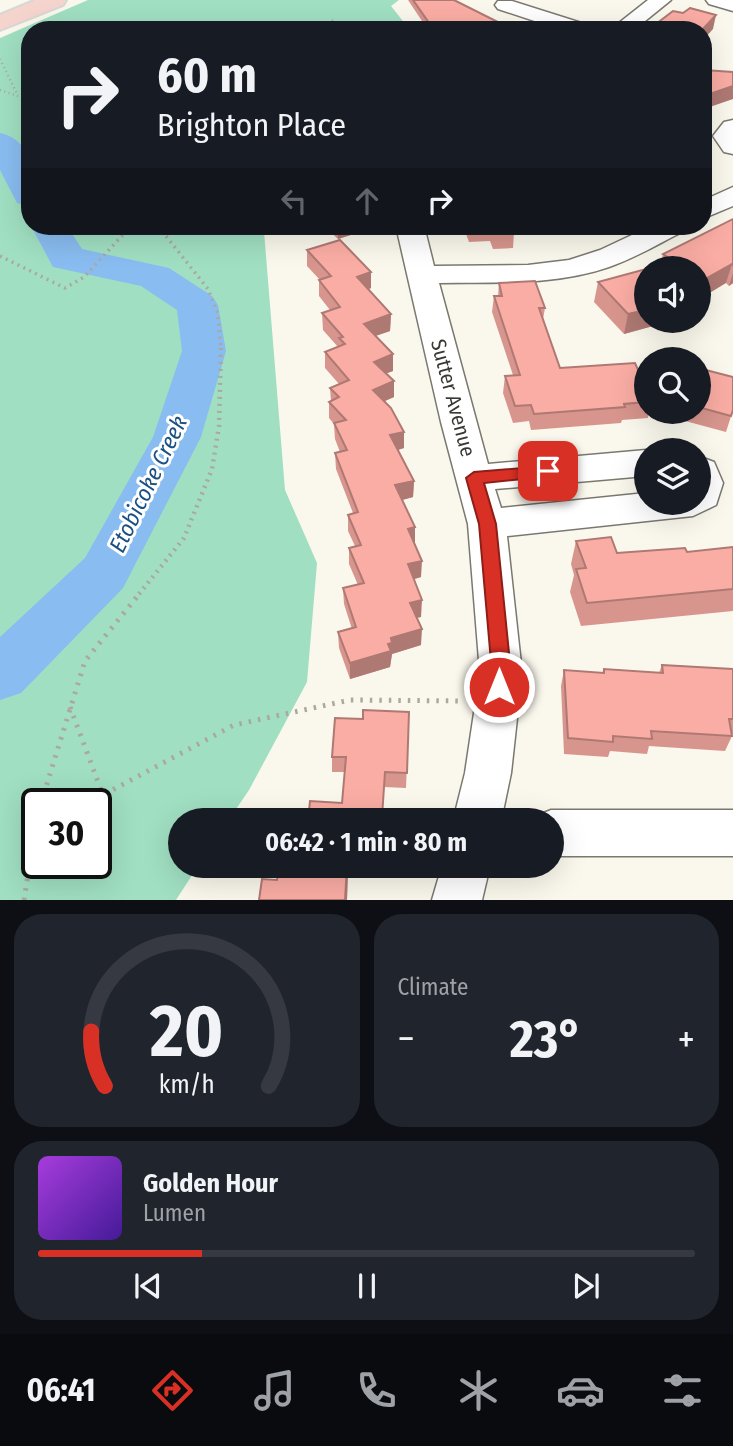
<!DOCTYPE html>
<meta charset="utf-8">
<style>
:root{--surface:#171b24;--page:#20242c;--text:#f1f3f6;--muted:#9ea1a6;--line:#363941;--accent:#d93025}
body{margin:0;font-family:"Fira Sans Condensed",sans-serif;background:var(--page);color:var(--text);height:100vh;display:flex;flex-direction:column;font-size:26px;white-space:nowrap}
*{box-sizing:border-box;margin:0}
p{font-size:23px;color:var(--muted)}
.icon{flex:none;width:38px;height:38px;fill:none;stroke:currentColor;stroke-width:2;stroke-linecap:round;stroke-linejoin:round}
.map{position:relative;height:900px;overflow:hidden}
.drawer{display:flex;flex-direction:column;gap:14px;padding:14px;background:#0d0f14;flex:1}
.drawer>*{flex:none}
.hud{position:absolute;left:21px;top:21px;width:691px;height:214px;border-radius:28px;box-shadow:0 7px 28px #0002;background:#171b24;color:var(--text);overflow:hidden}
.fabs{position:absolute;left:634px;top:256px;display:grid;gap:14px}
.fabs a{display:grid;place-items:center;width:77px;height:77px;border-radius:50%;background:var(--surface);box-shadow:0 7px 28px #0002;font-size:35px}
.speed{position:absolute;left:21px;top:788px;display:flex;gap:14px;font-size:35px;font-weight:700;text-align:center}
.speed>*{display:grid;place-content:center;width:91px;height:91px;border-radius:50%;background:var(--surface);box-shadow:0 7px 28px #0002;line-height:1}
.speed .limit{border:4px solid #111;border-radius:10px;background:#fff;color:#111}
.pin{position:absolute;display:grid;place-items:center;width:60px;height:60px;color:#fff;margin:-30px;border-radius:14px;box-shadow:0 4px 10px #0006}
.me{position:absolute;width:77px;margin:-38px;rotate:0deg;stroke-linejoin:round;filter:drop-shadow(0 0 5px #0008)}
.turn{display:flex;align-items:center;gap:24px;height:147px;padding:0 21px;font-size:32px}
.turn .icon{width:91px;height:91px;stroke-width:2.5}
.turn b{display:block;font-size:49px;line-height:60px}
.lanes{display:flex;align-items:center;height:66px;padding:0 21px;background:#0003;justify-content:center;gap:35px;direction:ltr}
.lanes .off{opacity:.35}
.big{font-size:52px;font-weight:700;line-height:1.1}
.drawer .card{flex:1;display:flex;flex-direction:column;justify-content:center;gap:10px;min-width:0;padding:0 24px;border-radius:28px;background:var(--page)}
.drawer .dial{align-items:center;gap:0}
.dial svg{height:182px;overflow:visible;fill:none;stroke:var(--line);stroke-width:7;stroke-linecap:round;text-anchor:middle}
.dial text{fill:var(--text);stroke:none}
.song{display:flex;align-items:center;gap:21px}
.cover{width:84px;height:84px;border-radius:10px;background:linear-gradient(135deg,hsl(280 70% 55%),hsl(260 70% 35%))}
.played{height:7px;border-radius:4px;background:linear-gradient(90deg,var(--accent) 25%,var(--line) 25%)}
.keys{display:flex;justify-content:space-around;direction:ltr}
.heat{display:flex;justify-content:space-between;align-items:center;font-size:38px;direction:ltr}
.drawer .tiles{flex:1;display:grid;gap:14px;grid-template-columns:1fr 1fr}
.card:last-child{grid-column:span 2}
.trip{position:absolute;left:168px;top:808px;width:396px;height:70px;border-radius:35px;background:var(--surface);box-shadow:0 7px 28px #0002;font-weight:700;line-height:70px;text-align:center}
.dock{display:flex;height:112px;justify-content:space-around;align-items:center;background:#090b0e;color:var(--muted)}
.dock .icon{width:49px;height:49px}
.dock .active{color:var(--accent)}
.dock b{font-size:32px;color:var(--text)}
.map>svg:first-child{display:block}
.green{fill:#a0dfc2;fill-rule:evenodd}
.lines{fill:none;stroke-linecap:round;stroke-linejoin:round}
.river{fill:#89bcf0;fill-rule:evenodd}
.minor-casing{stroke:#7b786f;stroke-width:3}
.major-casing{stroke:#d7d7d6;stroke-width:4}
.path-far3{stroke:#aba8a0;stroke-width:2.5;stroke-dasharray:1 3.5;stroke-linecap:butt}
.path-far2{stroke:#aba8a0;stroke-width:3.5;stroke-dasharray:2 4.5;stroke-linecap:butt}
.path-far1{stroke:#aba8a0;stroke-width:4.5;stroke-dasharray:2 5;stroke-linecap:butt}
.path{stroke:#aba8a0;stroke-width:5;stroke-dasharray:2.5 7;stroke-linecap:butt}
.minor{fill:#fff;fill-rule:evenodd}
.major{fill:#f5d4cd;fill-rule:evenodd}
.wall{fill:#d7958d}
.shaded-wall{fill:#af7973}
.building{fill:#faada4;stroke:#af7973;stroke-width:2}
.route{fill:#d93025;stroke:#8d1f18;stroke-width:2}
.labels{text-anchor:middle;stroke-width:6;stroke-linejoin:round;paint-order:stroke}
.street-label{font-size:21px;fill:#393834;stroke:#fff}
.water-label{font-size:23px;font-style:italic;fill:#1b5182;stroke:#fff}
</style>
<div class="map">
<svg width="733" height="900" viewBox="0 0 733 900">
<rect width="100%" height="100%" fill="#faf7ec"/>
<path class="green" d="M88,0H399L391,6L410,30H30V226H267L264,231L285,490L317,563L307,682L249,790L228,821H180V866H198L176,900H0V38ZM96,803V863H37V803Z"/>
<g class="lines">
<g class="river">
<path d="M0,133C36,141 30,177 30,206L17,203L0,170Z"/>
<path d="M30,224L67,226L82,249L169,268L212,296L218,305L226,351L201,437L123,588L21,693L0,700V637L85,558L153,437L182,351L177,310L141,286L53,267Z"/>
</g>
<g class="minor-casing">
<g id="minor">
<path d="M648,0H671L634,30H610Z"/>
<path d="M706,0H733V11L709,4Z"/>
<path d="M498,1H512L591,26L594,30H562L498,9L495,5Z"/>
<path d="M733,120V154L724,152L713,136L724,122Z"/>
<path d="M733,187V206L704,218V200Z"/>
<path d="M396,226H424L434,266L528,265L569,260L600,250L651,226H686L682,232C658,244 635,258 609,267C554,286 496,282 439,283L488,464L646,450V476L495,489L501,508L646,493V502H698V456L714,462L723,483L716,505L693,516L507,536L522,673L511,773L501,821H453L465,773L480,673L468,524L441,422Z"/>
<path d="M551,810H733V856H551V821H532L534,817Z"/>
<path d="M442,866H490L482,900H432Z"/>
</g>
</g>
<g class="major-casing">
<path id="major" d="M36,0H66L63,5L0,30V15Z"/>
</g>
<g class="path-far3">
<path d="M332,20L339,30"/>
<path d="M0,59L17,94"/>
<path d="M0,90L30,100"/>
</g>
<g class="path-far2">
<path d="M158,226L208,289L218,314L221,350"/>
<path d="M0,256L65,288L84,277L131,226"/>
</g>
<path class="path-far1" d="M139,594L184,538L212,469L219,426L221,348"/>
<g class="path">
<path d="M70,707L103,795"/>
<path d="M41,803L85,661L140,593"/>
<path d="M88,803L234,725L350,700L464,701"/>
<path d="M24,900L37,818"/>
</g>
<use href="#minor" class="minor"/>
<use href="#major" class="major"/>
</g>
<g class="wall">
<path d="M408,0H454L500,30H428Z"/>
<path d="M733,219V283L729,286L726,283L660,266L663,254Z"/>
<path d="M324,226H360V232L338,239Z"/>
<path d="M463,226H513L514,232L513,248L493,249L490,241L469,242Z"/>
<path d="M307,250L371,272V288L368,290L391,314L390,331L375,336L393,371L386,373L394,397L385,401L404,432V448L398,450L414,481L413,497L402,500L415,527V544L421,577L414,579L421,617L416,618L421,645L392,654L390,667L350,679L339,648L338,632L352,629L344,604L343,588L358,585L349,564V548L355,546L348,531V515L353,513L336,469L335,453L340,452L335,439L334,424L329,418V402L331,401L330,388L339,384L325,368V352L338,347L323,330L322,313L330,310L319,296V280H320L307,266Z"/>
<path d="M598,282L653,326L624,334L594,302Z"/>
<path d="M499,283L545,308L543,319L560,368L646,387V411H649L648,418L622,420L621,423L531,430L529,421L513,423L503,393L505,376L513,375L492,312L494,296H498Z"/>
<path d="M698,368L733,410L726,432L663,415L664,411H698Z"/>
<path d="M576,541L617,553L687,552L733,547V611L581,626L570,592L574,575L571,564Z"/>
<path d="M662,665L733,669V734H732V736L725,751L649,746L647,754L610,751L608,757L564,754L561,686L564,670L602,673L604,669L659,673Z"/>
<path d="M409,712L406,788L384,787L382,817L342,803L345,772H332V757L363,719Z"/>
<path d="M279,866H387V872L348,870L347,900H259L277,880Z"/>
</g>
<g class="shaded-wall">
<path d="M716,15L713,29L704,39V30H702Z"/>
<path d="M500,23V30H493Z"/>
<path d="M733,86V99L704,109V96Z"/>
<path d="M337,226H360V232L338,239Z"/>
<path d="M732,264L726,283L698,300V283Z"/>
<path d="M371,272V288L357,293V277Z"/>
<path d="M733,273V283L729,286Z"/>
<path d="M646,310V320H663L653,326L624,334L628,314Z"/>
<path d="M391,314L390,331L364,340V324Z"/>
<path d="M393,354V371L374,378V362Z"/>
<path d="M394,381V397L373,406V390Z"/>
<path d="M404,432V448L390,452V435Z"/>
<path d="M414,481L413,497L395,502V485Z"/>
<path d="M415,527V544L408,529Z"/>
<path d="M422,561L421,577L408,581V564Z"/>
<path d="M422,600L421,617L409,619L410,603Z"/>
<path d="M422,629L421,645L392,654L390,667L350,679V663L388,644L391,638Z"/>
<path d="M347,866H348L347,900H345Z"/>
</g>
<g class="building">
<path d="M413,0H454L500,23L493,30H434Z"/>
<path d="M690,8L716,15L702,30H648L673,11L683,13Z"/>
<path d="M704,70L733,72V86L704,96Z"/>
<path d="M733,219V265L732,264L698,283V268H652L675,262L663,254Z"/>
<path d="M492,226H513L514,232L494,233Z"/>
<path d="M340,240L371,272L357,277L391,314L364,324L393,354L374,362L394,381L373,390L391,408L404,432L390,435L414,481L395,485L415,527L408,529L422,561L408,564L422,600L410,603L422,629L391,638L392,643L388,644L391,651L350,663L338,632L356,627L343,588L364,583L349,548L361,545L348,515L358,512L335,453L347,450L334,423L346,420L329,402L339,397L330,388L349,380L325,352L345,344L339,338L343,337L322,313L340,307L319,280L331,276L307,250Z"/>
<path d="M646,269V310L628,314L598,282Z"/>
<path d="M535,281L545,308H539L560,368L635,363L646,387V402L624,404L625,407L534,414L531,405L515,406L505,376L520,375L494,296H502L499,283Z"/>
<path d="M698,368L733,377V410L731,416L698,407Z"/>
<path d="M611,537L617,553L685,548L687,552L733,547V589L587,603L576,569L586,568L576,541Z"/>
<path d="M662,665L733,669V719H729L732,736L651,731L652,739L613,736V742L568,738L564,670L604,673V669L663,673Z"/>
<path d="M363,710L409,712L407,773L385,772L382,817L390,818V821H308L310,801L342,803L346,757H332L335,718L363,719Z"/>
<path d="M279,866H347L345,900H259L262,879L277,880Z"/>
</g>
<path class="route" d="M548,466L553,467L556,471L553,476L484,483L496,524L511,673L506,693L499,695L493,693L490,687L492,673L479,524L466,478L474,472Z"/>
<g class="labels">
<g class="street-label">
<text transform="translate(453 398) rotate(75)" y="7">Sutter Avenue</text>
</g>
<g class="water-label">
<text transform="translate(148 484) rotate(-64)" y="8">Etobicoke Creek</text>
</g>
</g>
</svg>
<div class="fabs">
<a><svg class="icon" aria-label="sound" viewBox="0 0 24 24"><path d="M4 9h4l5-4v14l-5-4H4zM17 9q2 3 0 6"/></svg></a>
<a><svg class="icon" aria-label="search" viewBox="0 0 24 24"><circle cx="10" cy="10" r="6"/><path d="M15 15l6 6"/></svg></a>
<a><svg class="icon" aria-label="layers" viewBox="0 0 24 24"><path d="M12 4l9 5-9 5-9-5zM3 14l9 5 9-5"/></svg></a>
</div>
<div class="speed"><div class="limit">30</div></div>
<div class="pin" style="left:548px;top:471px;background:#d93025"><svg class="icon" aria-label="arrive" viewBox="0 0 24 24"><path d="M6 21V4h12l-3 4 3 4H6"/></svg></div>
<svg class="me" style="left:499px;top:687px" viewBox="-20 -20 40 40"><circle r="17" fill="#d93025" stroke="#fff" stroke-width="3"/><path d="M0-11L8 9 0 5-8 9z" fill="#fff"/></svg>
<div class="trip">06:42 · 1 min · 80 m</div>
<div class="hud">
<div class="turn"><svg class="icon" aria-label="right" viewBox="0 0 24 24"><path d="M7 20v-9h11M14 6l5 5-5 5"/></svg><div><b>60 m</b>Brighton Place</div></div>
<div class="lanes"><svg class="icon off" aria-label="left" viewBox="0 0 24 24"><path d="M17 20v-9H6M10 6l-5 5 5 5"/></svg><svg class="icon off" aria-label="ahead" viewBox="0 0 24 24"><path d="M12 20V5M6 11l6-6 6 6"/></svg><svg class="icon" aria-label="right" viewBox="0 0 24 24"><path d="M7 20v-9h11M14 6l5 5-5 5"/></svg></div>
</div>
</div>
<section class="drawer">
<div class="tiles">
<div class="card dial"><svg viewBox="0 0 100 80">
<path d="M14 69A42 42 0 1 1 86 69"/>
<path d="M14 69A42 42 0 0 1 8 45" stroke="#d93025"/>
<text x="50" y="56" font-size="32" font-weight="700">20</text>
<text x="50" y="72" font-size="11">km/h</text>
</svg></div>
<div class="card"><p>Climate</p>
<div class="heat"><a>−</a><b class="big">23°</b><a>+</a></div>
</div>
<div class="card">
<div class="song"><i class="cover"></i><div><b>Golden Hour</b><p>Lumen</p></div></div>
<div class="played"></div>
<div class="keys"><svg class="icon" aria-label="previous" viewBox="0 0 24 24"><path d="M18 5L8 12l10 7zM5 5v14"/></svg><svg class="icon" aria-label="pause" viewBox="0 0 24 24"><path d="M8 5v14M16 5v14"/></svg><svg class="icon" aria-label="next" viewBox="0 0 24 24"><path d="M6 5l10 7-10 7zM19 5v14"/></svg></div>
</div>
</div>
</section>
<nav class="dock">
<b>06:41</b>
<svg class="icon active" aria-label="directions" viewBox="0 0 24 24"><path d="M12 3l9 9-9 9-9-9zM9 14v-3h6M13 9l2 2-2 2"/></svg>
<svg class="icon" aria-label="music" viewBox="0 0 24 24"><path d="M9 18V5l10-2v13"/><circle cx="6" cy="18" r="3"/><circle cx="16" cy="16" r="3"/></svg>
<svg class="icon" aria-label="phone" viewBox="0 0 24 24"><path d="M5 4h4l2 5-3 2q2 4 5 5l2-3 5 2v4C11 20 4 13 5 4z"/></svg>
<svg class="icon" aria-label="climate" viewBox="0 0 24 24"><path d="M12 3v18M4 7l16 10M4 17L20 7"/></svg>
<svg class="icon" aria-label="car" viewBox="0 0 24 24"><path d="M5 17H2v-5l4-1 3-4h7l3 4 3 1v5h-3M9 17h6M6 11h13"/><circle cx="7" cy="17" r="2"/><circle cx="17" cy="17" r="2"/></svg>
<svg class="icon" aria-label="filters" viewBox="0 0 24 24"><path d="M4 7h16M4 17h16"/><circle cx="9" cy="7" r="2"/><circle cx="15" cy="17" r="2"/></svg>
</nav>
